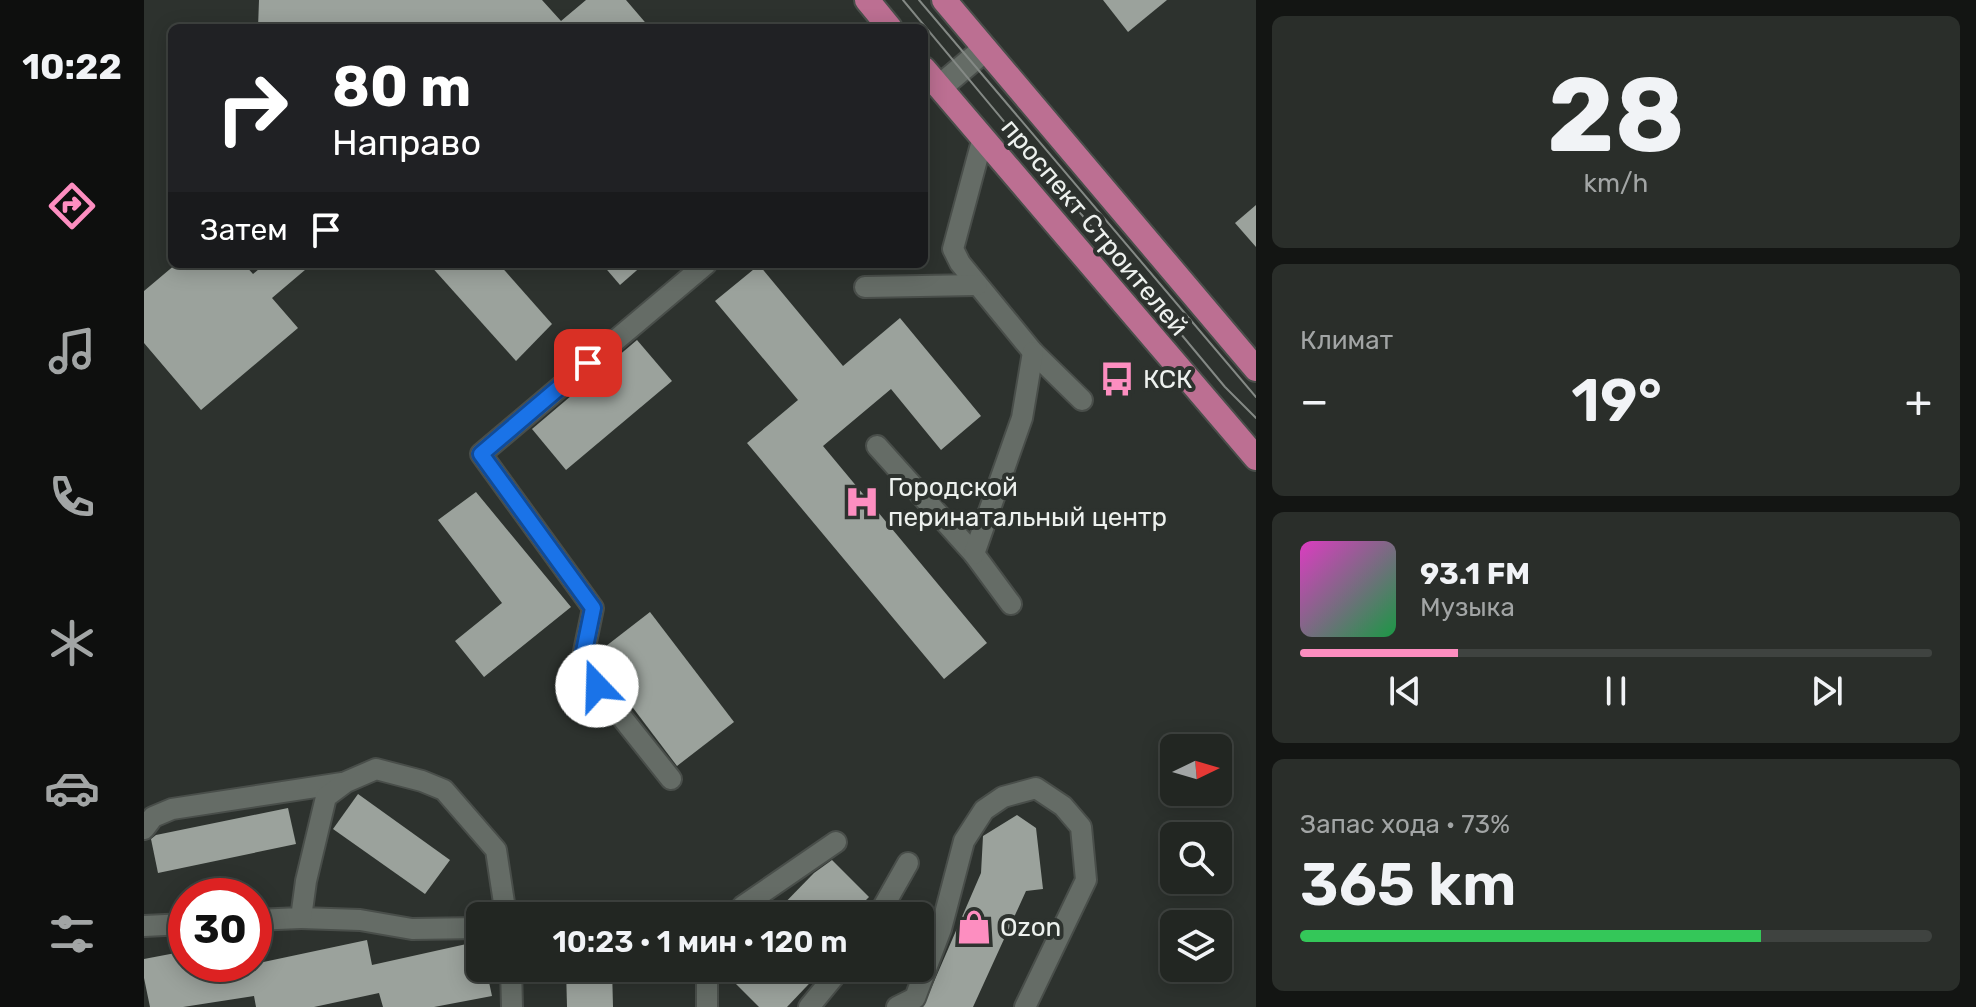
<!DOCTYPE html>
<html lang="ru">
<meta charset="utf-8">
<style>
:root{--surface:#222622;--page:#2a2e2a;--text:#f1f3f6;--muted:#a2a5a5;--line:#3f4340;--accent:#fd8ec0}
body{margin:0;font-family:Rubik,sans-serif;background:var(--page);color:var(--text);height:100vh;display:flex;flex-direction:column;font-size:30px;white-space:nowrap}
*{box-sizing:border-box;margin:0}
p{font-size:26px;color:var(--muted)}
.icon{flex:none;width:44px;height:44px;fill:none;stroke:currentColor;stroke-width:2;stroke-linecap:round;stroke-linejoin:round}
.map{position:relative;flex:1;overflow:hidden}
.details{display:flex;flex-direction:column;gap:16px;padding:16px;background:#131513;width:720px}
.details>*{flex:none}
.top-card{position:absolute;left:24px;top:24px;width:760px;height:244px;border-radius:12px;box-shadow:0 4px 20px #0003,0 0 0 2px var(--line);background:#202124;color:#fff;overflow:hidden}
.needle{width:52px;rotate:85deg}
.buttons{position:absolute;left:1016px;top:734px;display:grid;gap:16px}
.buttons a{display:grid;place-items:center;width:72px;height:72px;border-radius:12px;background:var(--surface);box-shadow:0 4px 20px #0003,0 0 0 2px var(--line);font-size:40px}
.speed{position:absolute;left:24px;top:878px;display:flex;gap:16px;font-size:40px;font-weight:700;text-align:center}
.speed>*{display:grid;place-content:center;width:104px;height:104px;border-radius:50%;background:var(--surface);box-shadow:0 4px 20px #0003,0 0 0 2px var(--line);line-height:1}
.speed .limit{border:12px solid #d22;background:#fff;color:#111}
.pin{position:absolute;display:grid;place-items:center;width:68px;height:68px;color:#fff;margin:-34px;border-radius:16px;box-shadow:0 4px 12px #0006}
.me{position:absolute;width:88px;margin:-44px;rotate:339deg;stroke-linejoin:round;filter:drop-shadow(0 0 6px #0008)}
.turn{display:flex;align-items:center;gap:28px;height:168px;padding:0 32px;font-size:36px}
.turn .icon{width:104px;height:104px;stroke-width:2.5}
.turn b{display:block;font-size:56px;line-height:68px}
.then{display:flex;align-items:center;height:76px;padding:0 32px;background:#0003;gap:16px;font-size:30px}
.big{font-size:60px;font-weight:600;line-height:1.1}
.details .card{flex:1;display:flex;flex-direction:column;justify-content:center;gap:12px;min-width:0;padding:0 28px;border-radius:12px;background:var(--page)}
.details .dial{align-items:center;gap:0}
.dial b{font-size:104px;line-height:1}
.song{display:flex;align-items:center;gap:24px}
.cover{width:96px;height:96px;border-radius:12px;background:linear-gradient(135deg,hsl(310 70% 55%),hsl(140 70% 35%))}
.played{height:8px;border-radius:4px;background:linear-gradient(90deg,var(--accent) 25%,var(--line) 25%)}
.keys{display:flex;justify-content:space-around;direction:ltr}
.heat{display:flex;justify-content:space-between;align-items:center;font-size:44px;direction:ltr}
.charge{height:12px;border-radius:6px;background:linear-gradient(90deg,#34c759 73%,var(--line) 0)}
.trip{position:absolute;left:322px;top:902px;width:468px;height:80px;border-radius:12px;background:var(--surface);box-shadow:0 4px 20px #0003,0 0 0 2px var(--line);font-weight:600;line-height:80px;text-align:center}
main{display:flex;flex:1;min-height:0}
.tab-bar{display:flex;flex-direction:column;width:144px;justify-content:space-around;align-items:center;background:#0e0f0e;color:var(--muted)}
.tab-bar .icon{width:56px;height:56px}
.tab-bar .selected{color:var(--accent)}
.tab-bar b{font-size:36px;color:var(--text)}
.map>svg:first-child{display:block}
.building{fill:#9ba29c}
.lines{fill:none;stroke-linecap:round;stroke-linejoin:round}
.minor-casing{stroke:#494e4a;stroke-width:24}
.tertiary-casing{stroke:#494e4a;stroke-width:28}
.primary-casing{stroke:#494e4a;stroke-width:28}
.minor{stroke:#656c66;stroke-width:20}
.tertiary{stroke:#656c66;stroke-width:24}
.primary{stroke:#bc6f92;stroke-width:24}
.tram{stroke:#848985;stroke-width:2}
.route-casing{stroke:#114b97;stroke-width:20}
.route{stroke:#1a73e8;stroke-width:14}
.labels{text-anchor:middle;stroke-width:8;stroke-linejoin:round;paint-order:stroke}
.street-label{font-size:26px;fill:#edf1ee;stroke:#2d322e}
.poi-label{font-size:26px;fill:#edf1ee;stroke:#2d322e;text-anchor:start}
</style>
<main>
<nav class="tab-bar">
<b>10:22</b>
<svg class="icon selected" aria-label="directions" viewBox="0 0 24 24"><path d="M12 3l9 9-9 9-9-9zM9 14v-3h6M13 9l2 2-2 2"/></svg>
<svg class="icon" aria-label="music" viewBox="0 0 24 24"><path d="M9 18V5l10-2v13"/><circle cx="6" cy="18" r="3"/><circle cx="16" cy="16" r="3"/></svg>
<svg class="icon" aria-label="phone" viewBox="0 0 24 24"><path d="M5 4h4l2 5-3 2q2 4 5 5l2-3 5 2v4C11 20 4 13 5 4z"/></svg>
<svg class="icon" aria-label="climate" viewBox="0 0 24 24"><path d="M12 3v18M4 7l16 10M4 17L20 7"/></svg>
<svg class="icon" aria-label="car" viewBox="0 0 24 24"><path d="M5 17H2v-5l4-1 3-4h7l3 4 3 1v5h-3M9 17h6M6 11h13"/><circle cx="7" cy="17" r="2"/><circle cx="17" cy="17" r="2"/></svg>
<svg class="icon" aria-label="filters" viewBox="0 0 24 24"><path d="M4 7h16M4 17h16"/><circle cx="9" cy="7" r="2"/><circle cx="15" cy="17" r="2"/></svg>
</nav>
<div class="map">
<svg width="1112" height="1007" viewBox="0 0 1112 1007">
<rect width="100%" height="100%" fill="#2d322e"/>
<g class="building">
<path d="M115,0H398L417,21L442,0H482L506,28H114Z"/>
<path d="M959,0H1023L984,32Z"/>
<path d="M1112,205V247L1091,223Z"/>
<path d="M32,264H100L109,274L121,264H168L128,298L154,328L57,410L0,343V291Z"/>
<path d="M285,264H355L408,324L372,361Z"/>
<path d="M458,264H500L476,285Z"/>
<path d="M615,265L699,366L756,318L837,416L797,450L747,389L679,446L843,643L800,679L603,443L654,400L571,301Z"/>
<path d="M493,340L528,381L422,470L388,429Z"/>
<path d="M332,492L427,607L340,677L311,641L358,603L294,520Z"/>
<path d="M506,612L590,722L533,766L452,659L453,653Z"/>
<path d="M214,794L306,860L281,894L189,829Z"/>
<path d="M144,808L152,844L14,873L7,839L12,835Z"/>
<path d="M873,815L892,828L899,889L882,891L829,1007H779L837,873L839,836Z"/>
<path d="M688,860L725,897L706,916H628L670,873Z"/>
<path d="M223,940L228,965L336,941V968H342L348,996L290,1007H239L235,993L170,1007H112L110,996L39,1007H6L0,978V959L42,951V964H110Z"/>
<path d="M422,968H468L469,1007H423Z"/>
<path d="M605,968H680L643,1007H615L591,983Z"/>
</g>
<g class="lines">
<g class="minor-casing">
<g id="minor">
<path d="M839,137L809,249L816,263L889,352L938,400"/>
<path d="M721,287L833,285"/>
<path d="M733,446L830,554L867,604"/>
<path d="M830,554L878,418L889,352"/>
<path d="M527,779L437,666L449,608L337,454L562,264"/>
<path d="M0,829L9,817L28,809L198,783"/>
<path d="M590,916L599,906L692,842"/>
<path d="M734,916L764,863"/>
<path d="M157,918L216,920L268,929L336,928"/>
<path d="M110,920L157,918L162,881L182,797L202,782L232,769L278,781L300,790L352,850L362,916"/>
<path d="M0,926L42,924"/>
<path d="M367,968L368,1007"/>
<path d="M563,1007V968"/>
<path d="M665,1007L697,968"/>
<path d="M753,1007L771,998L797,929L820,841L840,810L859,797L892,788L919,806L937,827L942,880L881,1007"/>
</g>
</g>
<g class="tertiary-casing">
<path id="tertiary" d="M796,87L841,49"/>
</g>
<g class="primary-casing">
<g id="primary">
<path d="M723,0L746,28"/>
<path d="M800,0L1112,369"/>
<path d="M780,69L1112,458"/>
</g>
</g>
<use href="#minor" class="minor"/>
<use href="#tertiary" class="tertiary"/>
<use href="#primary" class="primary"/>
<g class="tram">
<path d="M759,0L1081,387L1112,418"/>
<path d="M775,0L1112,397"/>
</g>
</g>
<g class="lines">
<g class="route-casing">
<path id="route" d="M444,363L337,454L449,608L437,666L453,686"/>
</g>
<use href="#route" class="route"/>
</g>
<defs>
<g id="bus-bare" transform="scale(2.76)"><path d="M-5-6H5V4H4V6H2V4H-2V6H-4V4H-5ZM-3.5-4V0h7V-4ZM-3.5 1.2v1.5H-2V1.2ZM2 1.2v1.5H3.5V1.2Z" fill="#fd8ec0" stroke="#2d322e" stroke-width="2.5" paint-order="stroke"/></g>
<g id="hospital-bare" transform="scale(2.76)"><path d="M-5-5h3v3.5h4V-5h3V5h-3V1.5h-4V5h-3Z" fill="#fd8ec0" stroke="#2d322e" stroke-width="2.5" paint-order="stroke"/></g>
<g id="shop-bare" transform="scale(2.76)"><path d="M-5-2.5h2.3a2.7 3.5 0 0 1 5.4 0H5L5.5 6h-11ZM-1.5-2.5h3a1.5 2.3 0 0 0-3 0Z" fill="#fd8ec0" stroke="#2d322e" stroke-width="2.5" paint-order="stroke"/></g>
</defs>
<g fill-rule="evenodd">
<use href="#bus-bare" x="973" y="379"/>
<use href="#hospital-bare" x="718" y="502"/>
<use href="#shop-bare" x="830" y="927"/>
</g>
<g class="labels">
<g class="street-label">
<text transform="translate(951 227) rotate(50)" y="9">проспект Строителей</text>
</g>
<g class="poi-label">
<text x="999" y="388">КСК</text>
<text x="744" y="496">Городской<tspan x="744" dy="30">перинатальный центр</tspan></text>
<text x="856" y="936">Ozon</text>
</g>
</g>
</svg>
<div class="buttons">
<a><svg class="needle" viewBox="-14 -14 28 28"><path d="M0-13l5 13h-10z" fill="#e53935"/><path d="M0 13l5-13h-10z" fill="#a2a5a5"/></svg></a>
<a><svg class="icon" aria-label="search" viewBox="0 0 24 24"><circle cx="10" cy="10" r="6"/><path d="M15 15l6 6"/></svg></a>
<a><svg class="icon" aria-label="layers" viewBox="0 0 24 24"><path d="M12 4l9 5-9 5-9-5zM3 14l9 5 9-5"/></svg></a>
</div>
<div class="speed"><div class="limit">30</div></div>
<div class="pin" style="left:444px;top:363px;background:#d93025"><svg class="icon" aria-label="arrive" viewBox="0 0 24 24"><path d="M6 21V4h12l-3 4 3 4H6"/></svg></div>
<svg class="me" style="left:453px;top:686px" viewBox="-20 -20 40 40"><circle r="19" fill="#fff"/><path d="M0-13L10 11 0 6-10 11z" fill="#1a73e8"/></svg>
<div class="trip">10:23 · 1 мин · 120 m</div>
<div class="top-card">
<div class="turn"><svg class="icon" aria-label="right" viewBox="0 0 24 24"><path d="M7 20v-9h11M14 6l5 5-5 5"/></svg><div><b>80 m</b>Направо</div></div>
<div class="then">Затем<svg class="icon" aria-label="arrive" viewBox="0 0 24 24"><path d="M6 21V4h12l-3 4 3 4H6"/></svg></div>
</div>
</div>
<section class="details">
<div class="card dial"><b>28</b><p>km/h</p></div>
<div class="card"><p>Климат</p>
<div class="heat"><a>−</a><b class="big">19°</b><a>+</a></div>
</div>
<div class="card">
<div class="song"><i class="cover"></i><div><b>93.1 FM</b><p>Музыка</p></div></div>
<div class="played"></div>
<div class="keys"><svg class="icon" aria-label="previous" viewBox="0 0 24 24"><path d="M18 5L8 12l10 7zM5 5v14"/></svg><svg class="icon" aria-label="pause" viewBox="0 0 24 24"><path d="M8 5v14M16 5v14"/></svg><svg class="icon" aria-label="next" viewBox="0 0 24 24"><path d="M6 5l10 7-10 7zM19 5v14"/></svg></div>
</div>
<div class="card"><p>Запас хода · 73%</p><b class="big">365 km</b><div class="charge"></div></div>
</section>
</main>
